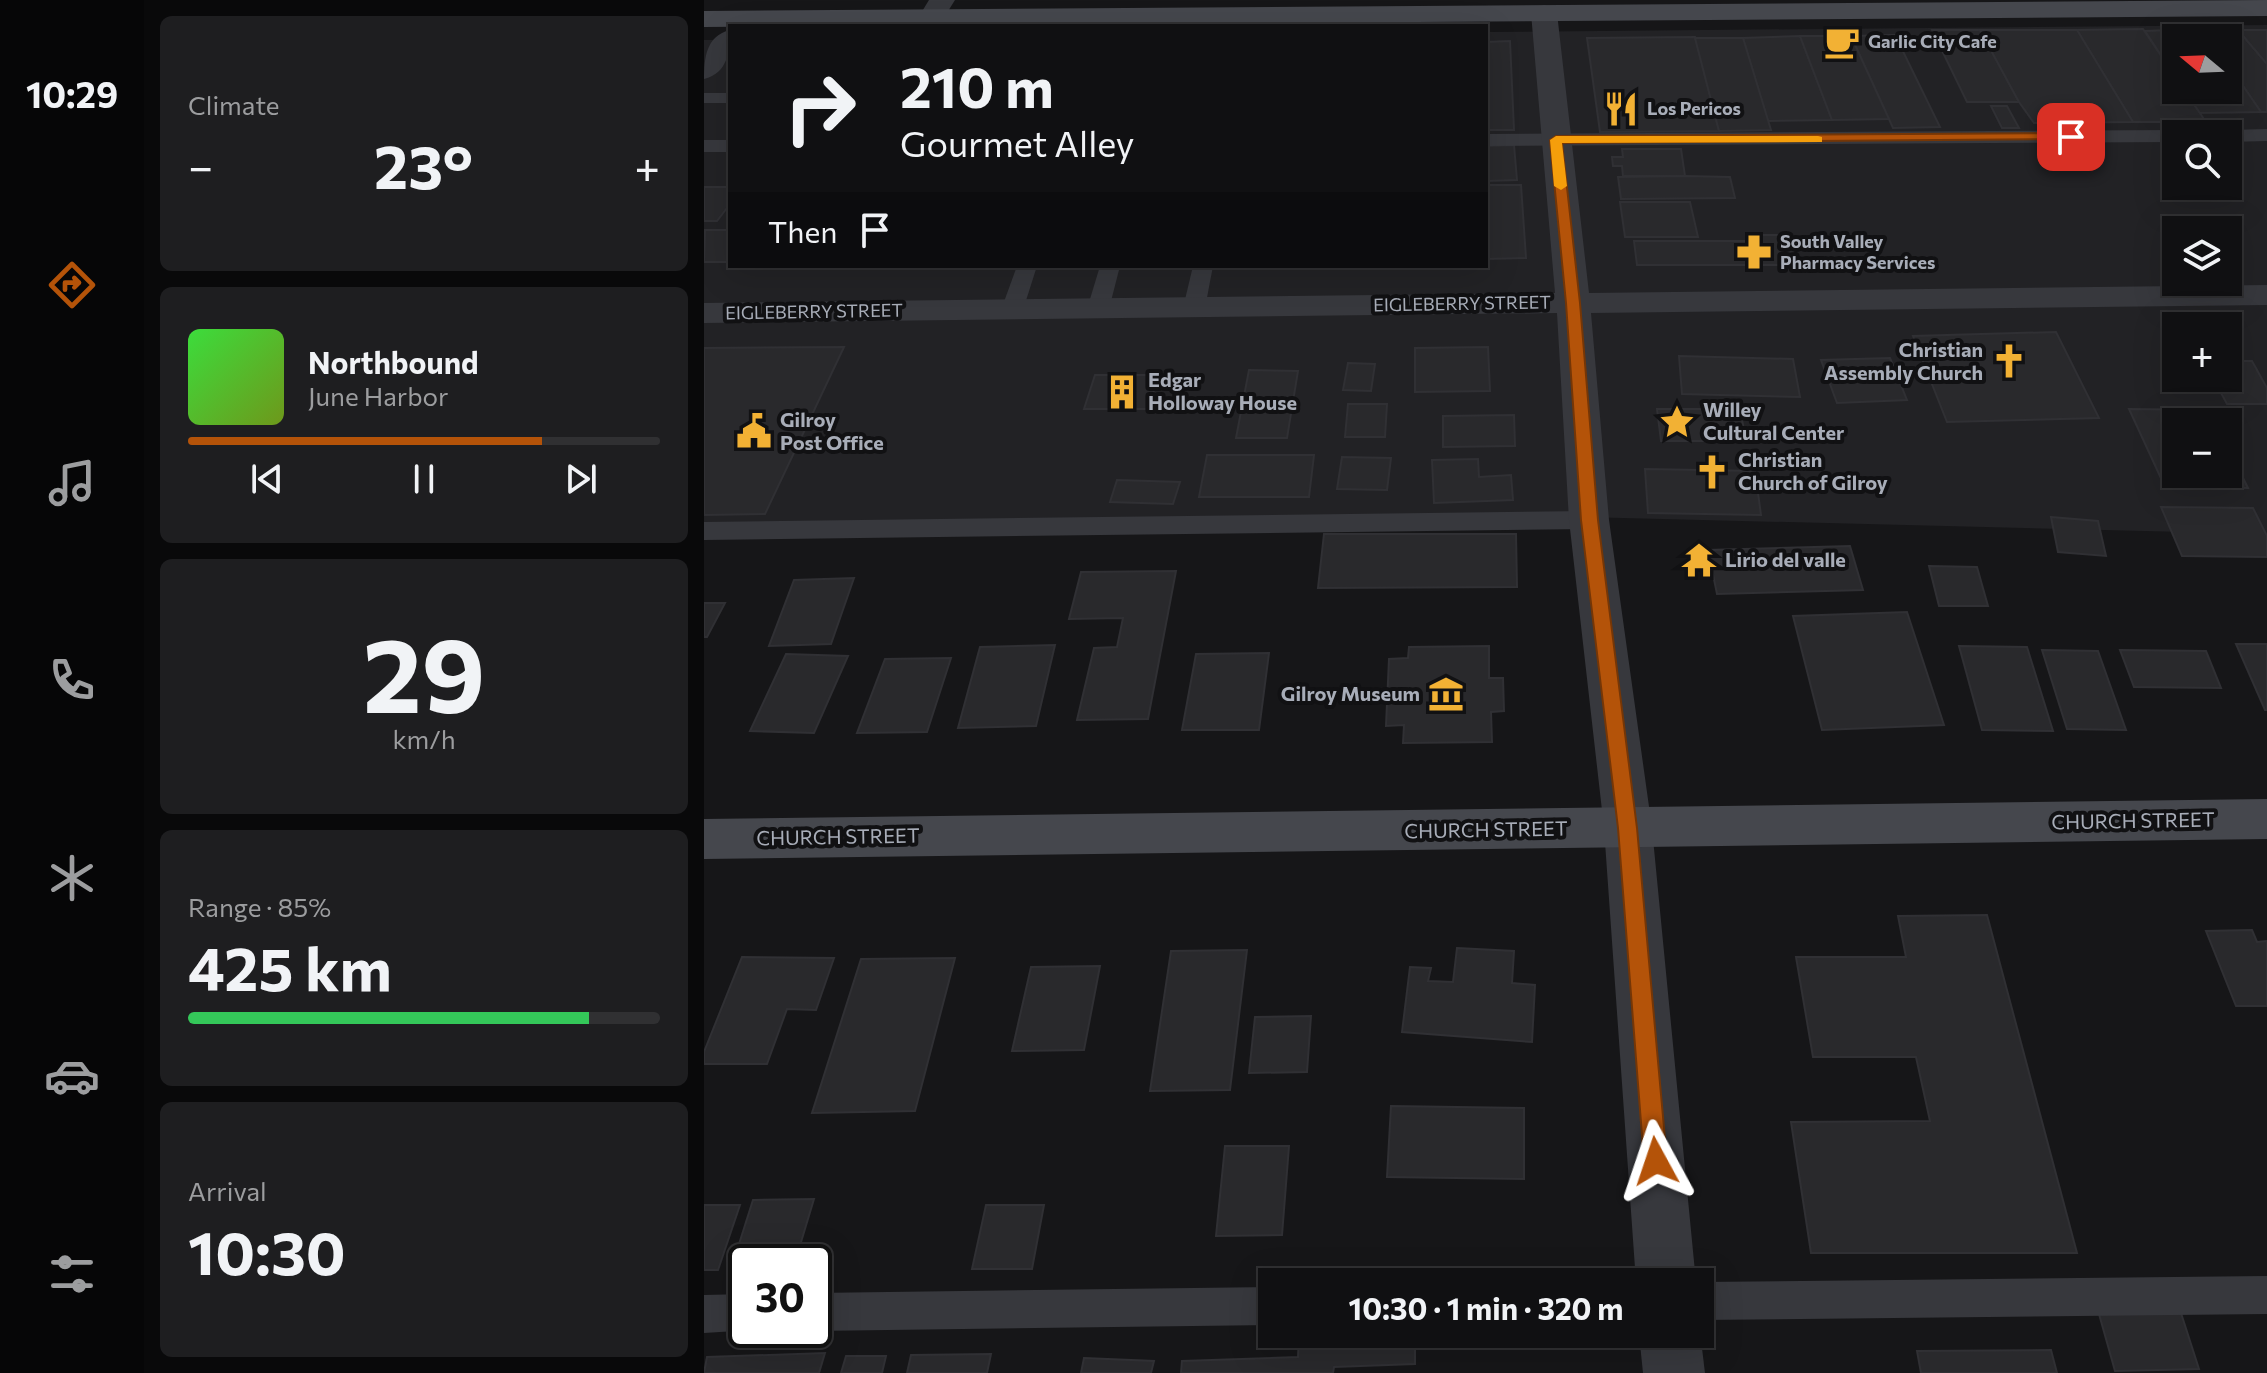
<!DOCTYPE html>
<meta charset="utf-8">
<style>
:root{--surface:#101012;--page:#1e1e20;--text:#f1f3f6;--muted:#9c9d9f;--line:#303032;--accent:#b45309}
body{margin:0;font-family:Commissioner,sans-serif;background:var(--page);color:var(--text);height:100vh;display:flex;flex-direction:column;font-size:30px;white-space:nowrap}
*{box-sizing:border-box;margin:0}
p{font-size:26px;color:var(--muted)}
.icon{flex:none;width:44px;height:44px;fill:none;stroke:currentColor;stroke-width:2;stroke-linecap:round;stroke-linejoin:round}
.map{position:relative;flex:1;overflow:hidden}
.sheet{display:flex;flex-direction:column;gap:16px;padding:16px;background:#09090a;width:560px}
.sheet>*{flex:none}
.guide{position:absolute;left:24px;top:24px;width:760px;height:244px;border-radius:0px;box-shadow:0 8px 32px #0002,0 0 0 2px var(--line);background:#101012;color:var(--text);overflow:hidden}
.needle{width:52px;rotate:289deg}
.tools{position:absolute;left:1458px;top:24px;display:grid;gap:16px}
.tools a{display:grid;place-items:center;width:80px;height:80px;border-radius:0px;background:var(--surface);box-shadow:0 8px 32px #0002,0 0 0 2px var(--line);font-size:40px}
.speed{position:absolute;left:24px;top:1244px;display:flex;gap:16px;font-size:40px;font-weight:700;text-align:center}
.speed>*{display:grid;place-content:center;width:104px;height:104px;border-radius:50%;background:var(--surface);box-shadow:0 8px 32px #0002,0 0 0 2px var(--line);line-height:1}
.speed .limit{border:4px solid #111;border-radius:12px;background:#fff;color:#111}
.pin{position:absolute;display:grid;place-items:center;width:68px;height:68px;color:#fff;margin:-34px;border-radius:16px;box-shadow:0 4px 12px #0006}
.me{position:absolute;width:88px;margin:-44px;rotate:355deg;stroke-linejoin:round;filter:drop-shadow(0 0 6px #0008)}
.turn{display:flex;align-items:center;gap:28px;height:168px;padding:0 40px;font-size:36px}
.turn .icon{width:104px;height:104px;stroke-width:2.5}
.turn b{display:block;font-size:56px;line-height:68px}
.then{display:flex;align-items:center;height:76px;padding:0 40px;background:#0003;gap:16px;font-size:30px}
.big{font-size:60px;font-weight:700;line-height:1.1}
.sheet .tile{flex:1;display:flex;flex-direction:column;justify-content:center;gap:12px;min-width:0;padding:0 28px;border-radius:12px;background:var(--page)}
.sheet .dial{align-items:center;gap:0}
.dial b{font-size:104px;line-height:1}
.song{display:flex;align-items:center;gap:24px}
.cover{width:96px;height:96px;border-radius:12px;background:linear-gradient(135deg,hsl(120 70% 55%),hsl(80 70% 35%))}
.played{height:8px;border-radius:4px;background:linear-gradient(90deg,var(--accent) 75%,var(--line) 75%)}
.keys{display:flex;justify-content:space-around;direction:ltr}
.heat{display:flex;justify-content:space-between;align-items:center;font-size:44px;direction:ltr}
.charge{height:12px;border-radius:6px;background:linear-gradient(90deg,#34c759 85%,var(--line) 0)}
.trip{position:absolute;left:554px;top:1268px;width:456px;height:80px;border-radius:0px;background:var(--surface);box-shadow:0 8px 32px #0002,0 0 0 2px var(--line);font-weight:700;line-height:80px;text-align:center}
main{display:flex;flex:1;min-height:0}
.tabs{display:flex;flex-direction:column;width:144px;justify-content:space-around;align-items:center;background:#060607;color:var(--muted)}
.tabs .icon{width:56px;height:56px}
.tabs .active{color:var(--accent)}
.tabs b{font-size:36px;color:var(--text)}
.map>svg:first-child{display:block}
.built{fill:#222225;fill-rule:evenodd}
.building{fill:#29292c;stroke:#303034;stroke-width:2}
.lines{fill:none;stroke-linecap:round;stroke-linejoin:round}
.lane{fill:#37383d;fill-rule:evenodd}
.street{fill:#37383d;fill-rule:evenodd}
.secondary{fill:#45474d;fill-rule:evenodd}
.route{fill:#b45309;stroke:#753606;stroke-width:2}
.slow{fill:#f59e0b}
.labels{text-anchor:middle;stroke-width:8;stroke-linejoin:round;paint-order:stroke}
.far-poi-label{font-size:18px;font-weight:bold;fill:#a8adb8;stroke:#111113;text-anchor:start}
.far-street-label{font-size:18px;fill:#a8adb8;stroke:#111113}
.poi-label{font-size:20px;font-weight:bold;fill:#a8adb8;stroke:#111113;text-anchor:start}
.street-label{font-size:20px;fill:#a8adb8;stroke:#111113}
</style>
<main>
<nav class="tabs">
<b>10:29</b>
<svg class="icon active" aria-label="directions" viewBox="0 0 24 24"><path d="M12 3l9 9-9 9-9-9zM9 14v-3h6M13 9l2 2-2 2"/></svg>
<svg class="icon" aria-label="music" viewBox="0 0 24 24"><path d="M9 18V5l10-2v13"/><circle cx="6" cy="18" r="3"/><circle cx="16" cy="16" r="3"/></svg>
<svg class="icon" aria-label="phone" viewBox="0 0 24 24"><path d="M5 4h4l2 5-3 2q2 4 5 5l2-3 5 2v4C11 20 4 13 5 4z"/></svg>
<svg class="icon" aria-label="climate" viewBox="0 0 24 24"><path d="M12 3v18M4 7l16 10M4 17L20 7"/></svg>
<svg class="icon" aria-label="car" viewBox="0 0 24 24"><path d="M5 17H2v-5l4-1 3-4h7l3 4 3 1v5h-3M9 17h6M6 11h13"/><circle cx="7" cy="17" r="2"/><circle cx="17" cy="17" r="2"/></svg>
<svg class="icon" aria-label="filters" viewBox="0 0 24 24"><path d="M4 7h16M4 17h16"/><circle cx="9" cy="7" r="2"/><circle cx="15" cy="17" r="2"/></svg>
</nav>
<section class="sheet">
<div class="tile"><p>Climate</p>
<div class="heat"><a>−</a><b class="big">23°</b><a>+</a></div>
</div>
<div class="tile">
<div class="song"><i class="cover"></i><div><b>Northbound</b><p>June Harbor</p></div></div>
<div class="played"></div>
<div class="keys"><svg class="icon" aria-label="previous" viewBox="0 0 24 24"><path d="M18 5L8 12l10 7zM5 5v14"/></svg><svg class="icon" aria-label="pause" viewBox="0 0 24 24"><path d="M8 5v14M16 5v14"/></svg><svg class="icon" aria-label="next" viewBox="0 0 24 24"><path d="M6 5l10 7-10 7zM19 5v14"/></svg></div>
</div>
<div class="tile dial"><b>29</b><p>km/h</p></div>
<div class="tile"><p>Range · 85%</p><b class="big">425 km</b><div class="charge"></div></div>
<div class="tile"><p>Arrival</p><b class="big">10:30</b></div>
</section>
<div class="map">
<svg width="1563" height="1373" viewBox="0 0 1563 1373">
<rect width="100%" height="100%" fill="#161618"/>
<path class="built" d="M1563,25V534L797,515L0,526V40H26V266H782V32ZM1472,38H1524V90H1472ZM1472,134H1524V186H1472ZM1472,230H1524V282H1472ZM1472,326H1524V378H1472ZM1472,422H1524V474H1472Z"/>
<g class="building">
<path d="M1439,29L1472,78V90H1480L1502,122H1429L1373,30Z"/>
<path d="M1500,29L1506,38H1472V78L1441,31Z"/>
<path d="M1500,29L1534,30L1563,64V112H1557L1524,64V38H1506Z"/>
<path d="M1228,30H1276L1315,102H1263Z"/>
<path d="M1276,30H1373L1429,122L1330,123L1315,102Z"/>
<path d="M1534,30H1563V64Z"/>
<path d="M1191,35L1236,127L1189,128L1147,36Z"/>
<path d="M1096,36L1128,120L1064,121L1039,38Z"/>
<path d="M1096,36H1147L1185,119L1128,120Z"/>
<path d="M991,37L1015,131L896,132L883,38Z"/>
<path d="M991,38H1039L1067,130L1015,131Z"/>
<path d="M806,41L810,130H782V42Z"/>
<path d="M1524,64L1557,112L1496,113L1480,90H1524Z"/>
<path d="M1287,106H1303L1315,128H1298Z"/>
<path d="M810,145L813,180L782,181V146Z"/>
<path d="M918,149H977L981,176H919L918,166H909L908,157H919Z"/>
<path d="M981,176L1026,177L1031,198L917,199L914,177Z"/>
<path d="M782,185H817L822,258L782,259Z"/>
<path d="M0,187H26V204L13,221H0Z"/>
<path d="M916,202H986L994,237H921Z"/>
<path d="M1,230H26V262H0Z"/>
<path d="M1050,235H1085L1093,265H933L930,241H1051Z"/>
<path d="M1352,332L1395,418L1243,422L1209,336Z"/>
<path d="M140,347L61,514L0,515V348Z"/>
<path d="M784,347L786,391L711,392V348Z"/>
<path d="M975,356L1089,359L1096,397L978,394Z"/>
<path d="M1186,358L1203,400L1133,403L1117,360Z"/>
<path d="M1524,361H1548L1563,388V404H1523L1509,378H1524Z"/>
<path d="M644,363L671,364L667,391L639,390Z"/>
<path d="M545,370L594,371L583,438H532Z"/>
<path d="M391,375H454L445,409H380Z"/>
<path d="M644,404H683L681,437H641Z"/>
<path d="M953,409H1036L1042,441H957Z"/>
<path d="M1425,409L1504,410L1510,422H1472V474H1524V448L1544,488L1461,487Z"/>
<path d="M810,415L811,446L739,447V416Z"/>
<path d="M503,455H610L605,497H495Z"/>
<path d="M638,457L687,458L683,490L633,489Z"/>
<path d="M774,459L775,477L807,475L809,500L730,503L728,460Z"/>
<path d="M941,469L1051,471L1057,515L944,513Z"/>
<path d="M413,480L476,482L469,504L406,502Z"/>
<path d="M1457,507L1549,508L1563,536V557L1478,556Z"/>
<path d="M1347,517L1394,521L1402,556L1354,552Z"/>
<path d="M620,534H812L813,587L614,588Z"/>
<path d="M1146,546L1159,590L1013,594L1004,550Z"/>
<path d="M1225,566L1273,567L1284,606H1235Z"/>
<path d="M472,571L444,719L373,720L390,648L413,647L419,618L365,619L377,572Z"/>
<path d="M150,578L127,644L65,646L90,580Z"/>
<path d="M0,603H21L3,637H0Z"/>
<path d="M1203,612L1240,725L1118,730L1089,616Z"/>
<path d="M1532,644H1563V710H1561Z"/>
<path d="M351,645L332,726L254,728L276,647Z"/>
<path d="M785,646V678H799L800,711L787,712L788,742L699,743L700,725L682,726L685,659L704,658L705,647Z"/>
<path d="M1255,646L1323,647L1349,731L1278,730Z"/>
<path d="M1338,650L1394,651L1422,730L1363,729Z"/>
<path d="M1416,650L1502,651L1517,688L1430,687Z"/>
<path d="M565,653L555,730H478L492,654Z"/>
<path d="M82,654L144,656L110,733L46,731Z"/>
<path d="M247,658L223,732L153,733L181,659Z"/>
<path d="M1283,915L1373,1253H1107L1087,1122L1226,1121L1212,1057H1109L1092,957H1202L1194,916Z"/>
<path d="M1548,930L1553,942L1563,941V1006H1532L1502,931Z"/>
<path d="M753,948L810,951L808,983L831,985L828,1042L698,1032L706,967L727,968L724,981L749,982Z"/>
<path d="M543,950L526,1090L446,1091L467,951Z"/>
<path d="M38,957L130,958L112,1010L83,1009L63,1064H0V1052Z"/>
<path d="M251,958L211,1111L108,1113L157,959Z"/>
<path d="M396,966L380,1050L308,1051L327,967Z"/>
<path d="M607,1016L603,1072L545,1073L551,1017Z"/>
<path d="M687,1106L820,1108V1179L683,1177Z"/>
<path d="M521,1146H585L578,1235L512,1236Z"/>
<path d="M110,1199L91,1262L29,1263L49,1200Z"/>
<path d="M0,1205H36L14,1270H0Z"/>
<path d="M282,1205H340L328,1269H268Z"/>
<path d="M1477,1313L1495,1369L1411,1371L1395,1314Z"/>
<path d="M595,1334H638V1339L711,1337V1364L630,1367L629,1373H477L478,1361L594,1357Z"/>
<path d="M1347,1350L1353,1373H1217L1213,1351Z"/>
<path d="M121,1353L115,1373H0L3,1357Z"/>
<path d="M287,1354L283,1373H203L207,1355Z"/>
<path d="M142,1356H182L178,1373H137Z"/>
<path d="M380,1358L450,1361L447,1373H377Z"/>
</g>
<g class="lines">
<g class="lane">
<rect x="0" y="93" width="26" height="10"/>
<path d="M1563,129V141L1524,142V134H1516L1524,130Z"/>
<path d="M1472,130L1480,134H1472V142L782,146V134Z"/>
<rect x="0" y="140" width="26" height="12"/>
<path d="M313,266H333L319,310L308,316L297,310Z"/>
<path d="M396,266H416L405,309L394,315L383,309Z"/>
<path d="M489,266H509L501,308L490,314L479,308Z"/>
<path d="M885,511L894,514L898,520L894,526L885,529L0,540V522Z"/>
<path d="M1563,1276V1314L996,1320V1282Z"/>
<path d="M568,1287V1325L110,1331L107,1330H110V1293Z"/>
<path d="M42,1294V1330H48L0,1333V1295Z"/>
</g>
<g class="street">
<path d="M225,0H251L236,24H218L214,18Z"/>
<path d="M840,5L849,8L853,13L885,293L1563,285V305L887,313L905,520L948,828L992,1282H932L900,828L865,520L853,313L0,323V303L851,293L827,13L831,8Z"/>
<path d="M26,30C26,51 24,73 0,79C0,58 2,36 26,30Z"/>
<path d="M996,1332L1001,1373H939L935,1334Z"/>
</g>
<g class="secondary">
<path d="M1563,0V16L0,27V11Z"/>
<path d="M1563,799V839L0,859V819Z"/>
</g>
</g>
<path class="route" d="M1367,133L1372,134V139L858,143L876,303L894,520L933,828L963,1161L960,1169L952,1173L943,1169L940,1161L914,828L877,520L862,303L846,140L852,136Z"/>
<path class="slow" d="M1114,136L1118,137V142L858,143L863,186L857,190L850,186L846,140L852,136Z"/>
<defs>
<g id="cafe-bare" transform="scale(2.76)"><path d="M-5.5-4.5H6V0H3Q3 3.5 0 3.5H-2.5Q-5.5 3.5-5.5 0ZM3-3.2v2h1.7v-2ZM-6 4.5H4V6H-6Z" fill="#f2b134" stroke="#111113" stroke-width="2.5" paint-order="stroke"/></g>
<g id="restaurant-bare" transform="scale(2.76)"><path d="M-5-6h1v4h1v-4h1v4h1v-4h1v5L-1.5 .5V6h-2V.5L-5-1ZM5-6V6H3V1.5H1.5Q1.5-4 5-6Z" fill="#f2b134" stroke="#111113" stroke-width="2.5" paint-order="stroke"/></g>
<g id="pharmacy-bare" transform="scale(2.76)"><path d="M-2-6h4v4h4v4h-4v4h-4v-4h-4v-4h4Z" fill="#f2b134" stroke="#111113" stroke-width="2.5" paint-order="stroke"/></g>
<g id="church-bare" transform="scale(2.76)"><path d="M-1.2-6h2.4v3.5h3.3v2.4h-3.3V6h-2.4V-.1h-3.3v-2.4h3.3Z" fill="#f2b134" stroke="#111113" stroke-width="2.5" paint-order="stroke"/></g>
<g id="building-bare" transform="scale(2.76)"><path d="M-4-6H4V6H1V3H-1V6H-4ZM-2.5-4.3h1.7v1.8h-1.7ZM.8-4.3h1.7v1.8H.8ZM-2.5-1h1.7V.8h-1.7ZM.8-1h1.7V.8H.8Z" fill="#f2b134" stroke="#111113" stroke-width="2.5" paint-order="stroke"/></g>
<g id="sight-bare" transform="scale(2.76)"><path d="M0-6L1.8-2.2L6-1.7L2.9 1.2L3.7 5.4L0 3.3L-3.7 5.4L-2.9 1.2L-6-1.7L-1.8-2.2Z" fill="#f2b134" stroke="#111113" stroke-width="2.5" paint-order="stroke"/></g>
<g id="civic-bare" transform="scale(2.76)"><path d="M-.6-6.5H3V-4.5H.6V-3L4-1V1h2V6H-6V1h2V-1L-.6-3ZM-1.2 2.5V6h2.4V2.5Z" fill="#f2b134" stroke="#111113" stroke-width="2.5" paint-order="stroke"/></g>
<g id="temple-bare" transform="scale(2.76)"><path d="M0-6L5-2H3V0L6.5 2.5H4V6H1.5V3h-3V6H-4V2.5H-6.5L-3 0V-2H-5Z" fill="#f2b134" stroke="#111113" stroke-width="2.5" paint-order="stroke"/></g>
<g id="museum-bare" transform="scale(2.76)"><path d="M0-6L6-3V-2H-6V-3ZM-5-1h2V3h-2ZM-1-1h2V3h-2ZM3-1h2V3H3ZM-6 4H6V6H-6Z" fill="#f2b134" stroke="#111113" stroke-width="2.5" paint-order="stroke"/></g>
</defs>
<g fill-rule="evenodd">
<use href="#cafe-bare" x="1138" y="42"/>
<use href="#restaurant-bare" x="917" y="109"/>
<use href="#pharmacy-bare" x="1050" y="252"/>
<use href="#church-bare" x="1305" y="361"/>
<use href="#building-bare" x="418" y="392"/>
<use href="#sight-bare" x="973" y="422"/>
<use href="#civic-bare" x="50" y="431"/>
<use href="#church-bare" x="1008" y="472"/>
<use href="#temple-bare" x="995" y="560"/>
<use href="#museum-bare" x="742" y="694"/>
</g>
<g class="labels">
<g class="far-poi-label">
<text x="1164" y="48">Garlic City Cafe</text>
<text x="943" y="115">Los Pericos</text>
<text x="1076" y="248">South Valley<tspan x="1076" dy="21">Pharmacy Services</tspan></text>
</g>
<g class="far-street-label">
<text transform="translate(758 304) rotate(-1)" y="6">EIGLEBERRY STREET</text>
<text transform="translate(110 312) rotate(-1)" y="6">EIGLEBERRY STREET</text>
</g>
<g class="poi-label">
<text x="1279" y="357" text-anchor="end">Christian<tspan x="1279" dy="23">Assembly Church</tspan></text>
<text x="444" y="387">Edgar<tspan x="444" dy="23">Holloway House</tspan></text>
<text x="999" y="417">Willey<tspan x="999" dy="23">Cultural Center</tspan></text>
<text x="76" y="427">Gilroy<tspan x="76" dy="23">Post Office</tspan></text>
<text x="1034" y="467">Christian<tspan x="1034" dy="23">Church of Gilroy</tspan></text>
<text x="1021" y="567">Lirio del valle</text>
<text x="716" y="701" text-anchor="end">Gilroy Museum</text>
</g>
<g class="street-label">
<text transform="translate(1429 821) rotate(-1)" y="7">CHURCH STREET</text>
<text transform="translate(782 830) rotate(-1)" y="7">CHURCH STREET</text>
<text transform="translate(134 837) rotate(-1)" y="7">CHURCH STREET</text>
</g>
</g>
</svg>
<div class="tools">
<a><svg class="needle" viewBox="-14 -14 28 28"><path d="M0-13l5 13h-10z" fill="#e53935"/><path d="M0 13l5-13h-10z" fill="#9c9d9f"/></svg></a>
<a><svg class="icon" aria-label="search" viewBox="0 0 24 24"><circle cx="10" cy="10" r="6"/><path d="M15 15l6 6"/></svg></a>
<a><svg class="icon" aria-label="layers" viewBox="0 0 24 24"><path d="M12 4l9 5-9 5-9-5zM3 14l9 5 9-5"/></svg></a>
<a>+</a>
<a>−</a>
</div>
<div class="speed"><div class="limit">30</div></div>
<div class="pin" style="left:1367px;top:137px;background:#d93025"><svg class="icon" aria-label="arrive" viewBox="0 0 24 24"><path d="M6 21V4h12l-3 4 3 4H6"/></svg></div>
<svg class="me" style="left:952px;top:1161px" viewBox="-20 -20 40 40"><path d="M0-17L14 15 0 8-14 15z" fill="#b45309" stroke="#fff" stroke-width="4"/></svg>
<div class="trip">10:30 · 1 min · 320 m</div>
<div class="guide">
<div class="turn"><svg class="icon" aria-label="right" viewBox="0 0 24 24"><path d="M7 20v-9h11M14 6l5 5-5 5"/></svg><div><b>210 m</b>Gourmet Alley</div></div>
<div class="then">Then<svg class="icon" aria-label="arrive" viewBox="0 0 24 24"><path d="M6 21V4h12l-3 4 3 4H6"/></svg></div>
</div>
</div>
</main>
